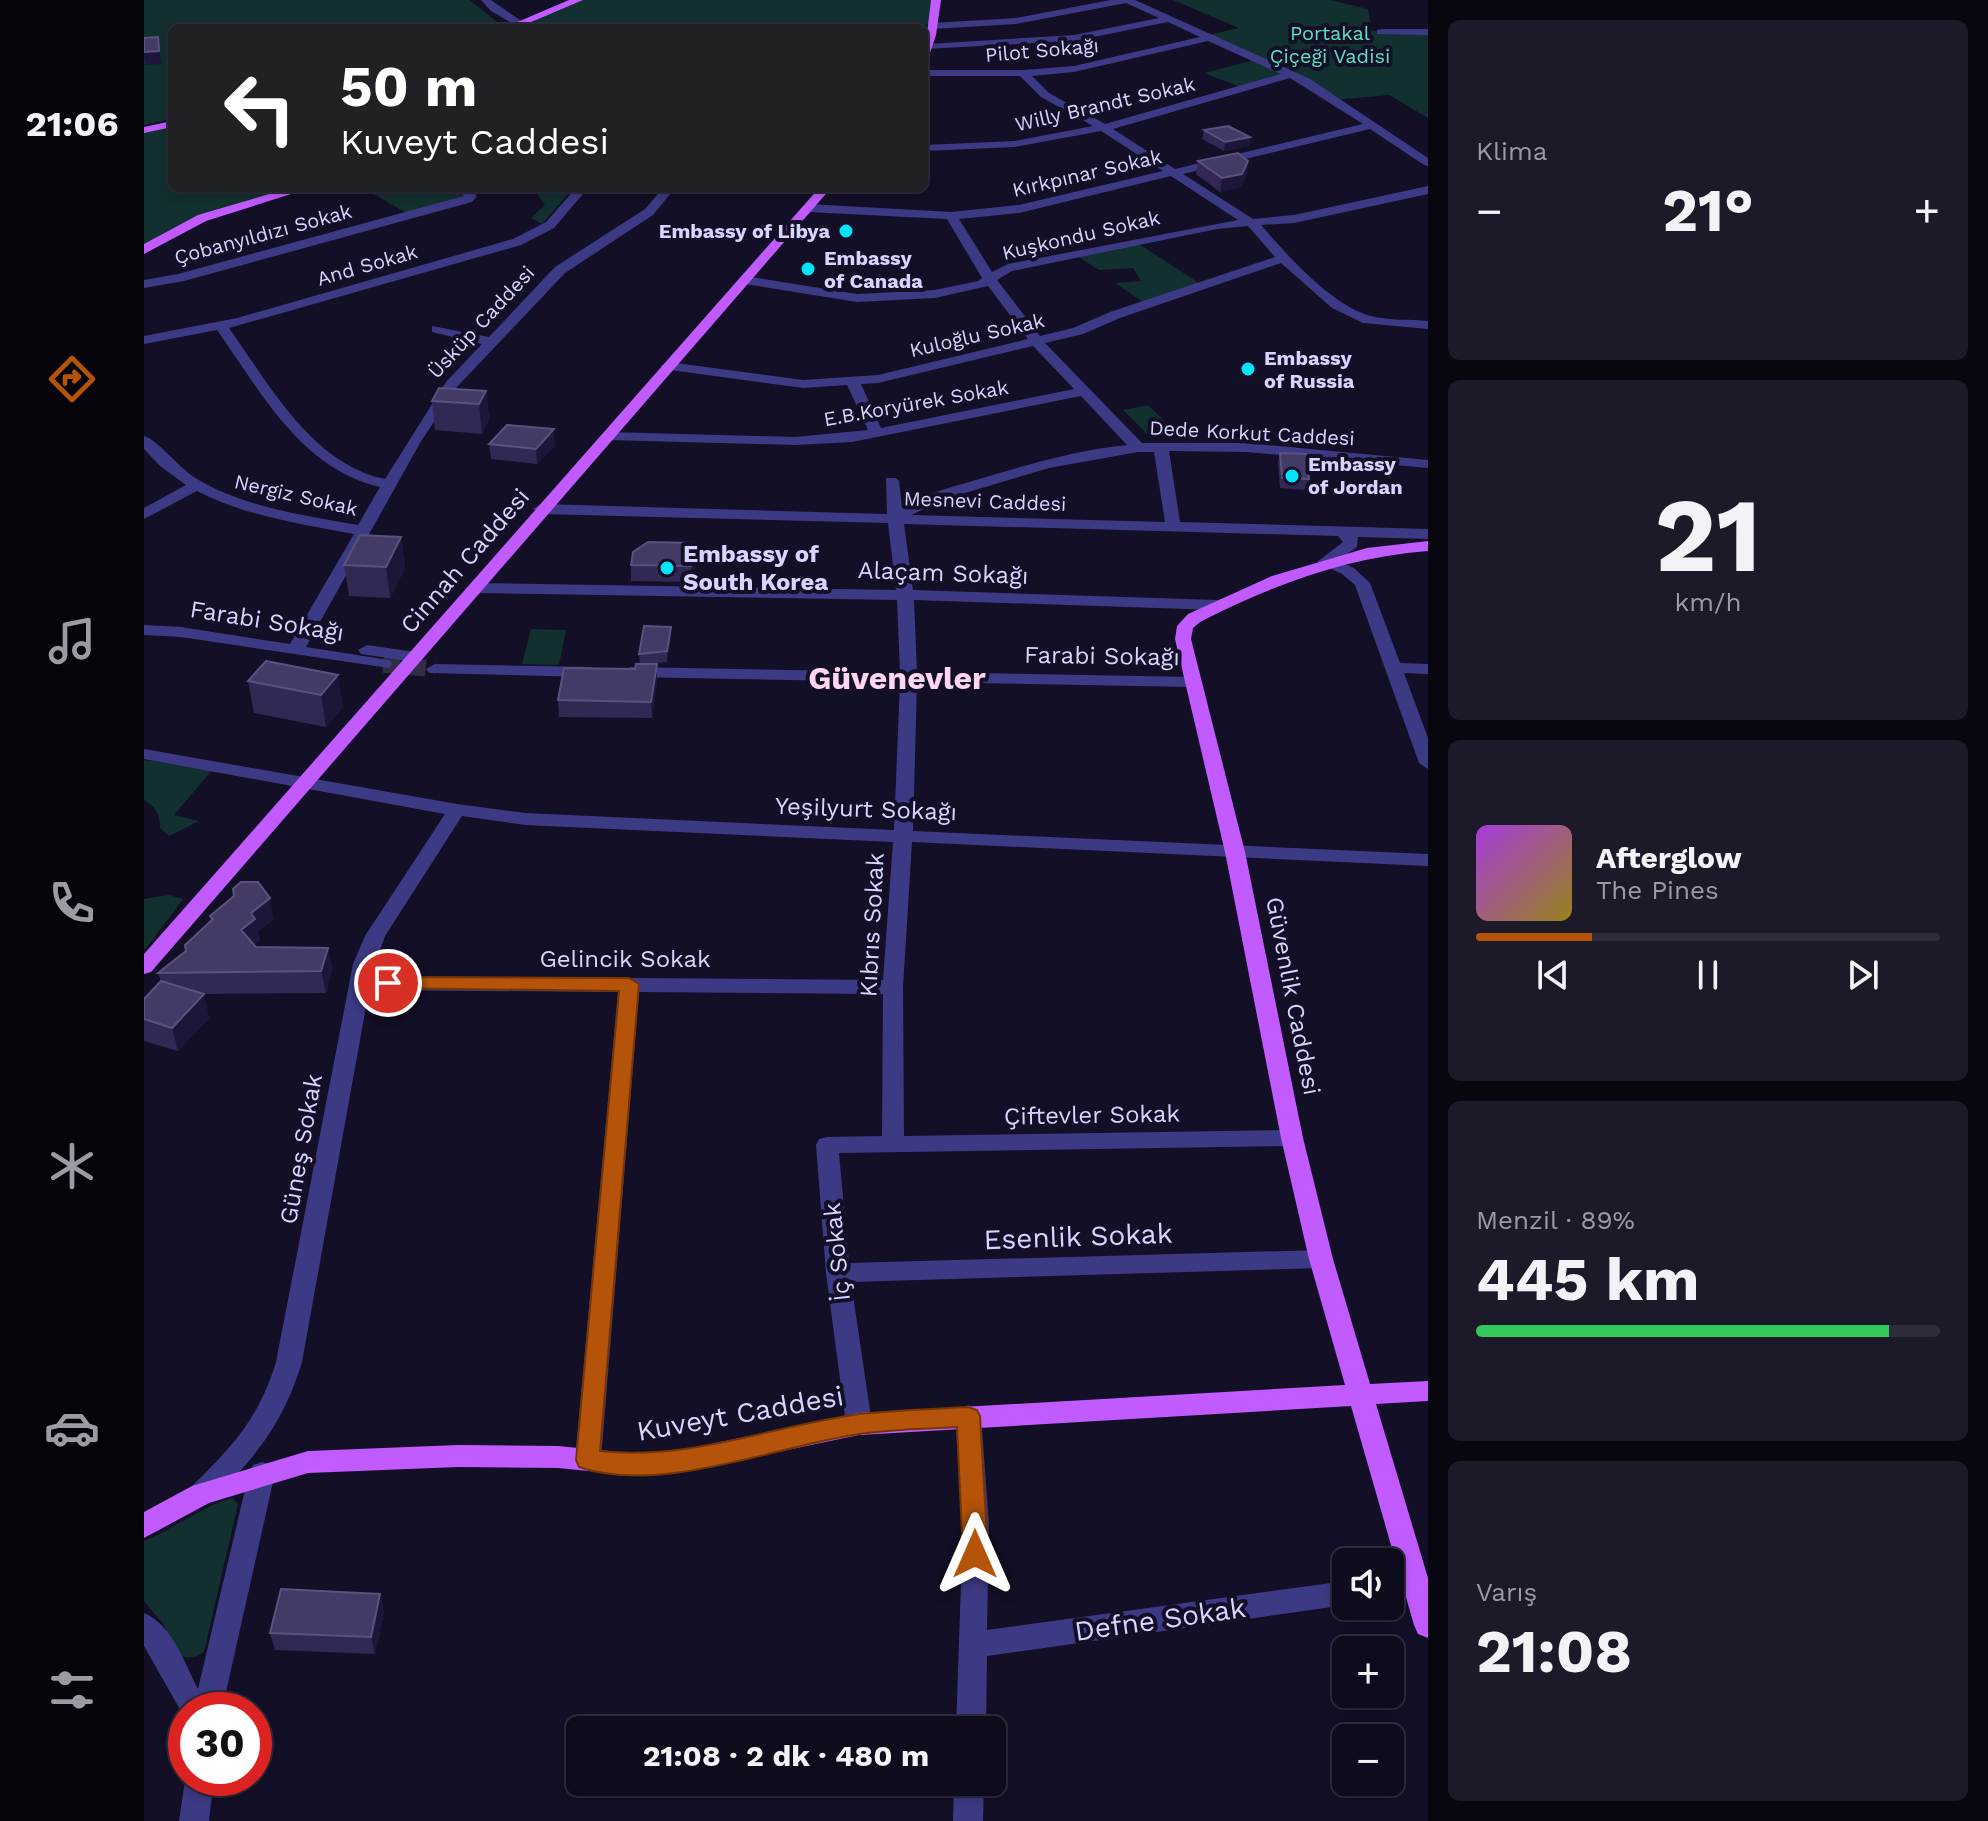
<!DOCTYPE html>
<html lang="tr">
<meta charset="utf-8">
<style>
:root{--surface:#0e0b1c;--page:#1c1929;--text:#f1f3f6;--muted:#9b9ba3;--line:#2e2b3b;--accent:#b45309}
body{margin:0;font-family:"Work Sans",sans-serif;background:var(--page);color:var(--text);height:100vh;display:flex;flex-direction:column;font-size:30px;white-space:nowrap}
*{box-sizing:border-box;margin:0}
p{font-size:26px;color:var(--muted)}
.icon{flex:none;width:44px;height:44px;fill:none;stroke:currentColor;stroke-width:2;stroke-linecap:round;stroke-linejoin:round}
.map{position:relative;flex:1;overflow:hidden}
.panel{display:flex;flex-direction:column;gap:20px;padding:20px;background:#08060f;width:560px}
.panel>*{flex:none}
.guide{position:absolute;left:24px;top:24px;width:760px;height:168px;border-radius:12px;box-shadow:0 4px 12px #0003,0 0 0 2px var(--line);background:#202124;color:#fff;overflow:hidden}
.tools{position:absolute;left:1188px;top:1548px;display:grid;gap:16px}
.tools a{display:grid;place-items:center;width:72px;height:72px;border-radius:12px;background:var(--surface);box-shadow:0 4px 12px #0003,0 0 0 2px var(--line);font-size:40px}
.speed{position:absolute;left:24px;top:1692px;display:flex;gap:16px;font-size:40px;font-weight:700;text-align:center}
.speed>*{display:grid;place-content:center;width:104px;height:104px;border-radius:50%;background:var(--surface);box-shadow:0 4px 12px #0003,0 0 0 2px var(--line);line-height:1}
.speed .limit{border:12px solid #d22;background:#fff;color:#111}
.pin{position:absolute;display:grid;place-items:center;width:68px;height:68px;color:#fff;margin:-34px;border:4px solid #fff;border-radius:50%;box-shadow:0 2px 8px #0007}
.me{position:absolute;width:88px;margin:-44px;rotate:0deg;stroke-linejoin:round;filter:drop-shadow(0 0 6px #0008)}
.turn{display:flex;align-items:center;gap:28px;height:168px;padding:0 40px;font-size:36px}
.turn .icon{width:104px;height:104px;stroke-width:2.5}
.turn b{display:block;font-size:56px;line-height:68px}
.big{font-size:60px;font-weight:700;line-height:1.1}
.panel .card{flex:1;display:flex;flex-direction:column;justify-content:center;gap:12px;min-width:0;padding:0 28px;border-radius:12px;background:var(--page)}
.panel .dial{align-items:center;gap:0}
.dial b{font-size:104px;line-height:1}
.song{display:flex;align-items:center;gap:24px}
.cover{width:96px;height:96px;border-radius:12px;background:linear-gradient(135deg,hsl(280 70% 55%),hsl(50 70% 35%))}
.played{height:8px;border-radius:4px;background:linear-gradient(90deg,var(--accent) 25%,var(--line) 25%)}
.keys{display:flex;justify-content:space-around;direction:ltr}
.heat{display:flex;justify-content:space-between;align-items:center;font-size:44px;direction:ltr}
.charge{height:12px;border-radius:6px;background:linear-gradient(90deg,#34c759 89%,var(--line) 0)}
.trip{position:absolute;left:422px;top:1716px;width:440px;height:80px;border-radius:12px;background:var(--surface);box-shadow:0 4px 12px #0003,0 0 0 2px var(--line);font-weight:700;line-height:80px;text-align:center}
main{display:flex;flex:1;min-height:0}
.tabs{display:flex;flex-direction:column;width:144px;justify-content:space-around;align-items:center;background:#06040b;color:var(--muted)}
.tabs .icon{width:56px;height:56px}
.tabs .selected{color:var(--accent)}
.tabs b{font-size:36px;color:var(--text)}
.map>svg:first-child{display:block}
.green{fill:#12302f}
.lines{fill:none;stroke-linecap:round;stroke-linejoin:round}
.minor-tunnel{stroke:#312d47;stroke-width:17;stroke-dasharray:17 9;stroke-linecap:butt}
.minor{fill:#3d3a85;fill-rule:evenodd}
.major{fill:#c25bff;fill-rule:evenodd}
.wall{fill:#312854}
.shaded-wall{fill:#1d163a}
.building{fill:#433a66;stroke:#5a527e;stroke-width:2}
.route{fill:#b45309;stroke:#753606;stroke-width:2}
.poi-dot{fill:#00e5ff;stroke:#130f26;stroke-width:3}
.labels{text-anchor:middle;stroke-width:8;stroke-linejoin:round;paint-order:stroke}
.far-park-label{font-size:20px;fill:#5fe0c0;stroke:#130f26}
.far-street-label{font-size:20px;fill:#d9d4ff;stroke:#130f26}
.far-poi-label{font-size:20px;font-weight:bold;fill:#d9d4ff;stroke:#130f26;text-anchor:start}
.poi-label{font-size:24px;font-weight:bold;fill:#d9d4ff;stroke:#130f26;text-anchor:start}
.street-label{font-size:24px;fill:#d9d4ff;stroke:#130f26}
.near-street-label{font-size:28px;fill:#d9d4ff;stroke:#130f26}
.district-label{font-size:32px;font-weight:bold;fill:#ffd6f0;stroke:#130f26}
</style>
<main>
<nav class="tabs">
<b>21:06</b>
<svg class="icon selected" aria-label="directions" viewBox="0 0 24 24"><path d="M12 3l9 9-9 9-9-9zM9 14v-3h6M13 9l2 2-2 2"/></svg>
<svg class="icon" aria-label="music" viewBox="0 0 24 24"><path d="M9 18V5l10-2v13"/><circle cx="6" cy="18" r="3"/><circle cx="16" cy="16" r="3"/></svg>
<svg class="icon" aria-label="phone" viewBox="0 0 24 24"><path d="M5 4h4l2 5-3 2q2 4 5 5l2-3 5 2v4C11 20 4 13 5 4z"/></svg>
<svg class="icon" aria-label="climate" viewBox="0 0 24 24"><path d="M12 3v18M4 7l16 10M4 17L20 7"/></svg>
<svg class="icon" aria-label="car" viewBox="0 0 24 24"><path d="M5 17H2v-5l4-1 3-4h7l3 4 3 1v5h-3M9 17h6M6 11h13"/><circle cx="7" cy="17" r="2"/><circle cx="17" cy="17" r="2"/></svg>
<svg class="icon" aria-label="filters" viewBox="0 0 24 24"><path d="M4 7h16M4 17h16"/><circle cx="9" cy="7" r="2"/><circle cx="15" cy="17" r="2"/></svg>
</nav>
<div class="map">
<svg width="1284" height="1821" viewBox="0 0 1284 1821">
<rect width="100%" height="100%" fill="#130f26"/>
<g class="green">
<path d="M0,0H326L358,26L28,28V119L0,125Z"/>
<path d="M434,0H792L789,24L752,28H373Z"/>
<path d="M1029,0H1186L1224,9L1228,31L1284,32V118L1245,95L1190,100L1147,74L1099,88L1060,73L1111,60L1060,36L1095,28Z"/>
<path d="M28,124V188H160L106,200L60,215L0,250V130Z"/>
<path d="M219,188H319L327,196L266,215Z"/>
<path d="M389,188H429L398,224L387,218L401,205Z"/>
<path d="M992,242L1058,285L1002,304L971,283L997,281L989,268L955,270L930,254Z"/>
<path d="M1004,405L1032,432L1005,436L979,410Z"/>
<path d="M387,629L422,630L415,665L378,664Z"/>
<path d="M0,760L69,769L30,815L55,821L25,836L16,828C16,814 12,807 0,800Z"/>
<path d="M25,895L39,899L0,951V899Z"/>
<path d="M88,1498L94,1504L60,1652C51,1658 44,1659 34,1655L20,1625L0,1601V1541C27,1530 63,1504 88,1498Z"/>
</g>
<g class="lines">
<path class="minor-tunnel" d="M239,664L291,669"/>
<g class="minor">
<path d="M337,0H347L380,23L371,25L347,11Z"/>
<path d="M967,0H991L1166,79L1284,158V166L1280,165L1226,129L1039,174L1109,219L1150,215L1284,186V194L1150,223L1117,225C1143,255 1188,306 1227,316C1245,321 1266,319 1284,321V329L1219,323L1188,308L1137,263L976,318L939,334L901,343L998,443H1102L1284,460V468L1102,452L1025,451L1036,522L1284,529V539L1214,537L1213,547L1193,561L1210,568L1226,583L1256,663L1284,664V674L1260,673L1284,738V769L1275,763L1211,585L1198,574L1173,562L1199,542L1194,536L760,524L769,590L1073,600L1081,605L1073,610L770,600L773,672L1048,677L1057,682L1048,687L773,682L769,831L1284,854V866L768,842L759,987L760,1136L1148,1130L1156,1132L1159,1138L1156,1144L1148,1146L695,1153L705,1263L1177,1250L1185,1252L1189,1259L1185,1266L1177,1268L707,1282L728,1424L724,1432L715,1435L706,1432L702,1424L682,1273L672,1145L675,1139L683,1137L738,1136L739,994L495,992L457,1460L453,1468L444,1471L435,1468L431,1460L474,992L225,990L158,1362C139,1424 112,1457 66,1502L57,1505L48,1502L44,1494L48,1486C89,1446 115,1418 132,1362L209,964L221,936L301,814L0,759V749L313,804L381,813L750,830L756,682L487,677L478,672L487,667L756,672L753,600L330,593L322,588L330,583L752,590L744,523L397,514L389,509L397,504L743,514L742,478H752L755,481L758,507C783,493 811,486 839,478C886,464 933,450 983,445L937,396L708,442L651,445L464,440L457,436L464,432L651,437L724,430L703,385L659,388L519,369L517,366L524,362L659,380L734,375L884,339L844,286L791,298L713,302L601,284L595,280L601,276L713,294L791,290L834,281L838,278L803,219L664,212L658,208L664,204L807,212L875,205L1019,171L957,131L871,147L780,151V145L871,141L949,126L897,97L876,76H780V70H879L930,66L1056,37L1024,22L930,41L780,49L783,44L930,35L1015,18L982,3L872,24L789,29L784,26L789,23L872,18ZM1064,41L1137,74L961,124L905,93L888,76L930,72ZM1146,78L1219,124L1031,169L969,129ZM1027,176L1094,220L864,264L848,272L815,219L875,213ZM1104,226L1131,257L966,312L929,328L896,336L853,280L868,271L1073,229ZM889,346L930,389L737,428L717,384L734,383ZM994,452H1010L1021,522L767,515L801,499L905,468ZM318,816L381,825L749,842L739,980L227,976L241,936Z"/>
<path d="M1237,29H1284V35L1233,34V30Z"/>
<path d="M313,188H326L333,196L328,202L40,281L0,288V280L34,274L320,196Z"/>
<path d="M432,188H444L410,228L377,245L85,328C125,384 168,464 241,479L302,382L338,344L288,332V326L345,337L411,267L501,209L519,188H531L509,215L421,273L312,388L276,443L162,647L245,660L248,664L245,668L37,637L0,635V625L37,627L146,644L210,534C157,524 101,516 53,491L0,519V508L42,485L16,466L0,449V436C14,440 36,469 53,479C102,508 159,515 214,525L236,487C157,469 117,392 73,330L0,344V336L93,318L369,239L402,222Z"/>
<path d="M223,645L271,652L280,657L271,662L217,654L214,650Z"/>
<path d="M291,664L447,667L456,672L447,677L285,673L282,669Z"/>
<path d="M824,1405L833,1409L837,1416L845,1524L843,1630L1202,1581V1605L843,1656L842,1730H812L819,1524L811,1416L815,1409Z"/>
<path d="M118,1462L127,1465L131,1473L78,1710H42V1720L0,1646V1613C28,1624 41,1664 54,1689L105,1473L109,1465Z"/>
<path d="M1271,1571L1281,1574L1284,1581L1281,1592L1246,1599V1575Z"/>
<path d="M42,1774V1778H70L65,1821H35Z"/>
<path d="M810,1782H840L839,1821H809Z"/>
</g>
<g class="major">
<path d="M425,0H439L373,28H359Z"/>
<path d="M787,0H797L792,35L785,56L780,59Z"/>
<path d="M28,121V127L0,133V127Z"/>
<path d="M146,188H166L62,221L0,254V244L54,215Z"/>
<path d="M675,188H687L7,972L0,974V954Z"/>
<path d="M1284,541V551C1202,557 1129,585 1056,622L1049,628L1047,639L1101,852L1159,1138L1189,1259L1226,1384L1284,1381V1401L1232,1404L1284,1578V1638L1274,1634L1270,1625L1207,1406L715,1435L534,1473L495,1476L414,1468L314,1467L164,1473L65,1503L0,1538V1512L48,1486L164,1451L314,1445L414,1446L495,1454L534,1451L715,1413L1201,1385L1165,1259L1137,1138L1081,852L1031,639L1033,626L1044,614L1128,576L1223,548Z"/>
</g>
</g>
<g class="wall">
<path d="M1060,130L1106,137L1105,146L1080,151L1058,139Z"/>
<path d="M1054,161H1104L1103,175L1096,187L1076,192L1052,174Z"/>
<path d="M342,391L345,420L338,434L291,430L288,401Z"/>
<path d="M345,444L411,445L393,464L347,459Z"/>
<path d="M1136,453L1165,479L1163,490L1136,488L1134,463Z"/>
<path d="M257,537L261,568L246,598L205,596L200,565Z"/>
<path d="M551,543L552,559L548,582L487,581V565Z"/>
<path d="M527,638L523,662L501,664H513V681L508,718L415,717L414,700L491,669L496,664L495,654Z"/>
<path d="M122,661L199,707L182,727L110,713L104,681Z"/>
<path d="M66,916L130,919L114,932L116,940L110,945L112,947L184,948L188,970L182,993L59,994L65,1018L34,1051L0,1041V999L17,982L14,973L42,951L67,921Z"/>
<path d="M236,1594L240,1612L231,1654L131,1650L126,1633Z"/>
</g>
<g class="shaded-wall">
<path d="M14,37L17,64L2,65L0,52Z"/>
<path d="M1106,137L1105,146L1080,151L1081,142Z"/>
<path d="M1104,161L1103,175L1096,187L1076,192L1078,178Z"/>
<path d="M342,391L345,420L338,434L335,404Z"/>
<path d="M410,429L411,445L393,464L392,449Z"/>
<path d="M257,537L261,568L246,598L242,567Z"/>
<path d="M551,543L552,559L548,582L547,566Z"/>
<path d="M527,627V638L523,662V651Z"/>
<path d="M513,664V681L508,718L507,702Z"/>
<path d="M194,675L199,707L182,727L177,695Z"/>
<path d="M126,898L130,919L114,932L116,940L102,952L97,930L107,913Z"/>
<path d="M184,948L188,970L182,993L177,971Z"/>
<path d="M60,994L65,1018L34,1051L28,1028Z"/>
<path d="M236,1594L240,1612L231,1654L227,1637Z"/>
</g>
<g class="building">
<path d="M14,37L15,51L0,52V38Z"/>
<path d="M1084,126L1106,137L1081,142L1060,130Z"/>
<path d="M1094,153L1104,161L1098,174L1078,178L1054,161Z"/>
<path d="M295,388L342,391L335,404L288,401Z"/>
<path d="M363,425L410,429L392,449L345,444Z"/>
<path d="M1136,453L1162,454L1165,479L1138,478Z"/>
<path d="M216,535L257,537L242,567L200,565Z"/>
<path d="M504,542L551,543L547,566L487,565L489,552Z"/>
<path d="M500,626L527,627L523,651L495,654Z"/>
<path d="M122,661L194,675L177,695L104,681Z"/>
<path d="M492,664H513L507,702L414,700L420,668L491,669Z"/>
<path d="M97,882H114L126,898L107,913L111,919L97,930L112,947L184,948L177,971L14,973L42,951L41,945L69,919L66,916L90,896L89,889Z"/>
<path d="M17,981L60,994L28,1028L0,1019V999Z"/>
<path d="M137,1589L236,1594L227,1637L126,1633Z"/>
</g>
<path class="route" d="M244,977L485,978L495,984L456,1451C545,1461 628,1426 715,1414C751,1410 788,1409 824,1407L833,1410L836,1416L844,1554L840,1562L831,1565L823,1562L819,1554L813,1427C781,1429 747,1429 715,1434C632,1446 516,1495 435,1467L432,1460L475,991L237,988L234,983Z"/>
<g class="poi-dot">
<circle cx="702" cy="231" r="8"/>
<circle cx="664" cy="269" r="8"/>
<circle cx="1104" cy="369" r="8"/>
<circle cx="1148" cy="476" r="8"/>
<circle cx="523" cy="568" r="8"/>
</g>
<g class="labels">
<g class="far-park-label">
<text x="1186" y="40">Portakal<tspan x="1186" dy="23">Çiçeği Vadisi</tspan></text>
</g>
<g class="far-street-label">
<text transform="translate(898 50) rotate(-5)" y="7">Pilot Sokağı</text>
<text transform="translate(961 104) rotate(-13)" y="7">Willy Brandt Sokak</text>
<text transform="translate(943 173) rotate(-13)" y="7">Kırkpınar Sokak</text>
<text transform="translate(119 234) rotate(-15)" y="7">Çobanyıldızı Sokak</text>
<text transform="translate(937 235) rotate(-13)" y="7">Kuşkondu Sokak</text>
<text transform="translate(223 265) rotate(-16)" y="7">And Sokak</text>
<text transform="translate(337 322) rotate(-47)" y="7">Üsküp Caddesi</text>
<text transform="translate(833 335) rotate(-13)" y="7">Kuloğlu Sokak</text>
<text transform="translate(772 403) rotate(-10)" y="7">E.B.Koryürek Sokak</text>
<text transform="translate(1108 433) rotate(3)" y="7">Dede Korkut Caddesi</text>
<text transform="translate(152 495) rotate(13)" y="7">Nergiz Sokak</text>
<text transform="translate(841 501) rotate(2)" y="7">Mesnevi Caddesi</text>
</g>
<g class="far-poi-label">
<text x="686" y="238" text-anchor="end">Embassy of Libya</text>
<text x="680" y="265">Embassy<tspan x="680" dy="23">of Canada</tspan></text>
<text x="1120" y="365">Embassy<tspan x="1120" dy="23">of Russia</tspan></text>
<text x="1164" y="471">Embassy<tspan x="1164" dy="23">of Jordan</tspan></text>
</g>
<g class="poi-label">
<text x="539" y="562">Embassy of<tspan x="539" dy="28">South Korea</tspan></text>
</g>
<g class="street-label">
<text transform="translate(321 561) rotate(-49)" y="8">Cinnah Caddesi</text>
<text transform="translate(799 573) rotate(2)" y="8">Alaçam Sokağı</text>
<text transform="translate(123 621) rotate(9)" y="8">Farabi Sokağı</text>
<text transform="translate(958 656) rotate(1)" y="8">Farabi Sokağı</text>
<text transform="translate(722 809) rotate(2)" y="8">Yeşilyurt Sokağı</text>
<text transform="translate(728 925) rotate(-87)" y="8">Kıbrıs Sokak</text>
<text x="481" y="967">Gelincik Sokak</text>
<text transform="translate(1149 996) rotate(79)" y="8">Güvenlik Caddesi</text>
<text transform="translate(948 1115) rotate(-1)" y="8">Çiftevler Sokak</text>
<text transform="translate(157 1149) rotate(-80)" y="8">Güneş Sokak</text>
<text transform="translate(693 1252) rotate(-96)" y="8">İç Sokak</text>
</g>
<g class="near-street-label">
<text transform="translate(934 1236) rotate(-2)" y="10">Esenlik Sokak</text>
<text transform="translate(596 1413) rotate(-10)" y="10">Kuveyt Caddesi</text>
<text transform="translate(1016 1619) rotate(-8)" y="10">Defne Sokak</text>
</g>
<g class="district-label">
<text x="753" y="689">Güvenevler</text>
</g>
</g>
</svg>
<div class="tools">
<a><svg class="icon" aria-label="sound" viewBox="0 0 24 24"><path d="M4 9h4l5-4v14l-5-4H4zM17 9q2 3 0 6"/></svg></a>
<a>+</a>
<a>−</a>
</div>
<div class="speed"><div class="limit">30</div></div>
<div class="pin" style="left:244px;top:983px;background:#d93025"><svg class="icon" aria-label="arrive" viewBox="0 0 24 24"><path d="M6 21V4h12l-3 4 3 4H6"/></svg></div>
<svg class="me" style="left:831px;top:1554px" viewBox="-20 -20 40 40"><path d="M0-17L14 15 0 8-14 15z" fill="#b45309" stroke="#fff" stroke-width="4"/></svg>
<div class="trip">21:08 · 2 dk · 480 m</div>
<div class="guide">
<div class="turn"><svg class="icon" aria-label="left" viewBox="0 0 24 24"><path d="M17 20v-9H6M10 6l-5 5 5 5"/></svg><div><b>50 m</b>Kuveyt Caddesi</div></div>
</div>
</div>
<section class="panel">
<div class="card"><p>Klima</p>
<div class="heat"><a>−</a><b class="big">21°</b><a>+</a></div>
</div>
<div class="card dial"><b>21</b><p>km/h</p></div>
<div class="card">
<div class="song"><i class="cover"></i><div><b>Afterglow</b><p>The Pines</p></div></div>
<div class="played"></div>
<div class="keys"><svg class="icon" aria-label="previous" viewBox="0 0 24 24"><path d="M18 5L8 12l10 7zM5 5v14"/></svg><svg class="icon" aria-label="pause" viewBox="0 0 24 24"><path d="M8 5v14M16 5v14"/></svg><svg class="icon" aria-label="next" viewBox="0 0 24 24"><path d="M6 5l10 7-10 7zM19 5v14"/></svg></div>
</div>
<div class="card"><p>Menzil · 89%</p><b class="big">445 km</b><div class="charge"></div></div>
<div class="card"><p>Varış</p><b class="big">21:08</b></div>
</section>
</main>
